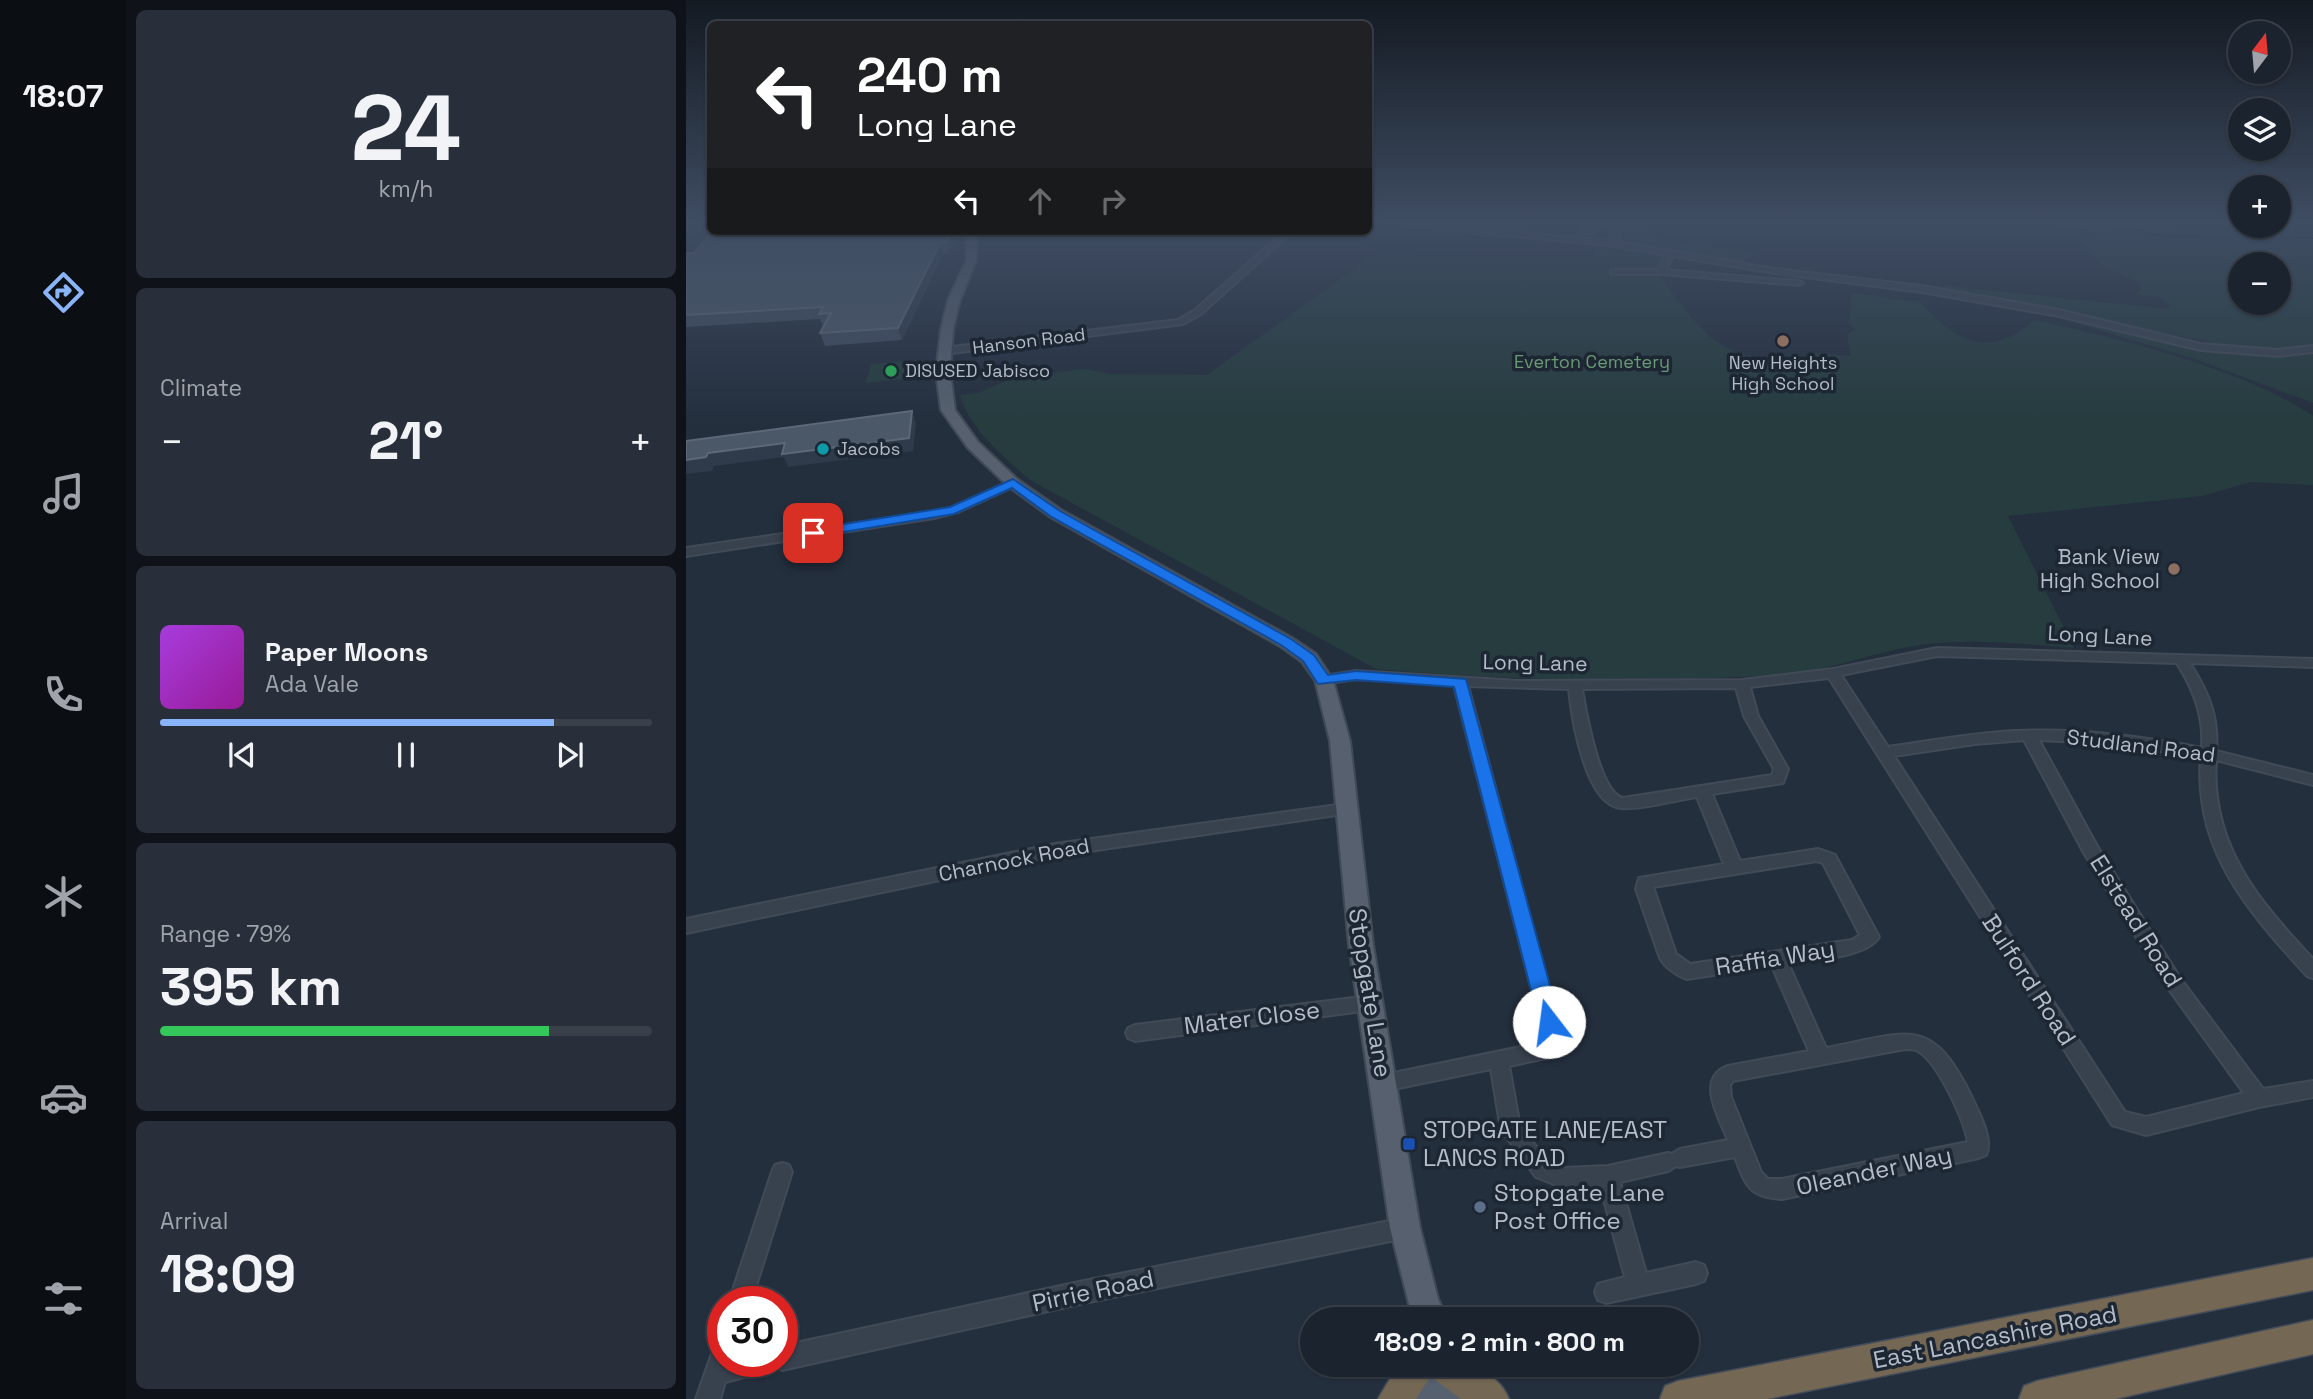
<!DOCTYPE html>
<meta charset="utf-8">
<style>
:root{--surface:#1b232e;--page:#282f3a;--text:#f1f3f6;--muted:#a0a4aa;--line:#39404a;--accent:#8ab4f8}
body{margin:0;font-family:"Space Grotesk",sans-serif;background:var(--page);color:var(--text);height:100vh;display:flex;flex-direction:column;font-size:26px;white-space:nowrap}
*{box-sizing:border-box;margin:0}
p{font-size:23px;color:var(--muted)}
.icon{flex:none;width:38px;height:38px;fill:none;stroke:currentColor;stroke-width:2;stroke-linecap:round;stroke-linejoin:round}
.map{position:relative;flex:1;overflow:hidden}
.side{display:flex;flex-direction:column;gap:10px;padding:10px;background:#0f1319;width:560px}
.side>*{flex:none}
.top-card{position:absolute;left:21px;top:21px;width:665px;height:214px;border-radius:10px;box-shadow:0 2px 5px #0004,0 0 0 2px var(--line);background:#202124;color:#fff;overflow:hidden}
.needle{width:46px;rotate:16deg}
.buttons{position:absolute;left:1542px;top:21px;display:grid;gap:14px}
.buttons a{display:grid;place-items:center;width:63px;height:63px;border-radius:50%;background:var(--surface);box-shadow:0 2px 5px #0004,0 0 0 2px var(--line);font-size:35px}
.speed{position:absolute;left:21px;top:1286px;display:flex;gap:14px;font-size:35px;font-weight:700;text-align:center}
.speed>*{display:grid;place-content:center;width:91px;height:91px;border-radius:50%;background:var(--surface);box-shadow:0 2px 5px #0004,0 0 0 2px var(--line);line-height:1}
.speed .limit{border:10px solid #d22;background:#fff;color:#111}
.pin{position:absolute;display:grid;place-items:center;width:60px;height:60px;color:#fff;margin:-30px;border-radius:14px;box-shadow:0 4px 10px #0006}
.me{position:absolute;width:77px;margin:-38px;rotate:345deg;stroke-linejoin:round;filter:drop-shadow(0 0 5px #0008)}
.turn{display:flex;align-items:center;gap:24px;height:147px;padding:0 35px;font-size:32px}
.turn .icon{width:91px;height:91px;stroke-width:2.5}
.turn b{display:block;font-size:49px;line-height:60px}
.lanes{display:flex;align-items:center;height:66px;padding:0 35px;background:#0003;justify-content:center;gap:35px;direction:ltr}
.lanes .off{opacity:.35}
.big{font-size:52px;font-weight:700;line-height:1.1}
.side .tile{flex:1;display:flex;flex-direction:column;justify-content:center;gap:10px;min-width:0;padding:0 24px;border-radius:10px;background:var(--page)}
.side .dial{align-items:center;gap:0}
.dial b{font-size:91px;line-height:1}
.song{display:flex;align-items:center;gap:21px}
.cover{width:84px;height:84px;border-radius:10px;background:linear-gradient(135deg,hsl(280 70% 55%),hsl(300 70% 35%))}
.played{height:7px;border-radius:4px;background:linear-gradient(90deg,var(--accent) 80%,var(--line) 80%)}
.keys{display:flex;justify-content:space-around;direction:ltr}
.heat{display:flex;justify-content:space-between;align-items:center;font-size:38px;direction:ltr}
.charge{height:10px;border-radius:5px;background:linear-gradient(90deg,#34c759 79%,var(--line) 0)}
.trip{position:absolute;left:614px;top:1307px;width:399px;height:70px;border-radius:35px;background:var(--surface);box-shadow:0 2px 5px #0004,0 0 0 2px var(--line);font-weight:700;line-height:70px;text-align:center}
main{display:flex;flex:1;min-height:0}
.tab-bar{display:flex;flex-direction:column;width:126px;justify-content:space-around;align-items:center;background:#0b0e12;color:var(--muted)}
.tab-bar .icon{width:49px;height:49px}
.tab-bar .selected{color:var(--accent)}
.tab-bar b{font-size:32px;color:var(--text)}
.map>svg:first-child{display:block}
.green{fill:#263c3f;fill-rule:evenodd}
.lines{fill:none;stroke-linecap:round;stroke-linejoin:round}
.stream{stroke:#17263c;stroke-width:2}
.minor-casing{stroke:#414a57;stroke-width:4}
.major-casing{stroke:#414a57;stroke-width:4}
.highway-casing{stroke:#434c59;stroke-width:3}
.minor{fill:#38414e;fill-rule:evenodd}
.major{fill:#56606e;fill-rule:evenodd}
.highway{fill:#746855;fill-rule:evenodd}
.wall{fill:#3f4b5c}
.shaded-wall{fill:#2f3b4b}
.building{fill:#4b5868;stroke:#5c6777;stroke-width:2}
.route{fill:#1a73e8;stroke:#114b97;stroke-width:2}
.education-dot{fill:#8d6e63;stroke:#1d2633;stroke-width:2.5}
.leisure-dot{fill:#2e9e5b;stroke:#1d2633;stroke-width:2.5}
.culture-dot{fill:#0f9aa8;stroke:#1d2633;stroke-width:2.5}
.transit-dot{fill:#1a4fb4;stroke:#1d2633;stroke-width:2.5}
.service-dot{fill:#5c6f8a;stroke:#1d2633;stroke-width:2.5}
.labels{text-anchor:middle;stroke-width:7;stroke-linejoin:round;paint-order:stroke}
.far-street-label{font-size:18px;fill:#b4bcc9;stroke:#1d2633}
.far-park-label{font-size:18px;fill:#6b9a76;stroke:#1d2633}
.far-poi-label{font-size:18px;fill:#b4bcc9;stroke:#1d2633;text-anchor:start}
.poi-label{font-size:21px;fill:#b4bcc9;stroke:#1d2633;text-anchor:end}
.street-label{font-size:21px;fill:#b4bcc9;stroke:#1d2633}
.near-street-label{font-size:24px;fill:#b4bcc9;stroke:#1d2633}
.near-poi-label{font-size:24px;fill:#b4bcc9;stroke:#1d2633;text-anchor:start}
</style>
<main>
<nav class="tab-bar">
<b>18:07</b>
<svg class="icon selected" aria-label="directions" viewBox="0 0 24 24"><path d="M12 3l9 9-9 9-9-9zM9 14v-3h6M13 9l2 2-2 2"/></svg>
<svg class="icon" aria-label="music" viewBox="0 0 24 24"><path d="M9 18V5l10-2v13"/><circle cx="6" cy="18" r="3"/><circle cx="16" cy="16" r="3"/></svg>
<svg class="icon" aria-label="phone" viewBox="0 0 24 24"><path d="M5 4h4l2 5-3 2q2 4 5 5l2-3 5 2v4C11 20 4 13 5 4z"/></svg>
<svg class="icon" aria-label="climate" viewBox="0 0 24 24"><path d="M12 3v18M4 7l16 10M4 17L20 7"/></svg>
<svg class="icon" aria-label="car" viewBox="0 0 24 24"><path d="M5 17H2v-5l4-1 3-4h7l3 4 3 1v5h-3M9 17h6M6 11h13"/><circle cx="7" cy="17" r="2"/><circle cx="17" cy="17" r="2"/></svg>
<svg class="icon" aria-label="filters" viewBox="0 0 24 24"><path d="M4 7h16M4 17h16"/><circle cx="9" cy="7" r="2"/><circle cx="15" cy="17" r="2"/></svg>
</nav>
<section class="side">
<div class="tile dial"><b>24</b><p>km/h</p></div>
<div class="tile"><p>Climate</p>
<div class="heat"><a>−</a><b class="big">21°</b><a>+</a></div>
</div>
<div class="tile">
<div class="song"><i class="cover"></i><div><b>Paper Moons</b><p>Ada Vale</p></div></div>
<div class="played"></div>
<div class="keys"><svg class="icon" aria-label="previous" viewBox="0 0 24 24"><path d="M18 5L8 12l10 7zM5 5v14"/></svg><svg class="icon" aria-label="pause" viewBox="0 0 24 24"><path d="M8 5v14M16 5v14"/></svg><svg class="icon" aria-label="next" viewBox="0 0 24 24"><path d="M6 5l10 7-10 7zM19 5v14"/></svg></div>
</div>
<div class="tile"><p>Range · 79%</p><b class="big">395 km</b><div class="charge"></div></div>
<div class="tile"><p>Arrival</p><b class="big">18:09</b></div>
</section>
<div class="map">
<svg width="1627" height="1399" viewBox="0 0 1627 1399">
<rect width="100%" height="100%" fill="#242f3e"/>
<g class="green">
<path d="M935,224H957C975,253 1038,242 1070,255L1053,262L943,243L935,238Z"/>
<path d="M1374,224H1470L1480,227L1627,235V344L1607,348H1553L1257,289L1260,286L1483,309L1484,306L1473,297L1449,294L1456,289L1452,282L1417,267L1393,237L1410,236L1398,228ZM1554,264H1592V303H1554Z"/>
<path d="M33,231H215L0,243V240L27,238Z"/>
<path d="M916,248L968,253L976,257L970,271C992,299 1019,345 1056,354C1069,358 1086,357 1100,358V355L1127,356L1128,353L1165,356L1161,334L1169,330L1163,324L1166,293L1234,302C1269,341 1303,361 1348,320C1432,338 1556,368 1627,416V485L1565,482L1516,496L1322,516L1388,648C1337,644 1284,638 1234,645C1187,652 1141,672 1094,675C963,683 820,681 690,669L344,480C319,458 283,429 274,395L292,393L327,378L398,369L425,374L521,375L688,255L906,257Z"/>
<path d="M1383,318C1464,338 1543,355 1627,354V403L1512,360L1380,320Z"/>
<path d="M228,360L225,378L180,383L185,364Z"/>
</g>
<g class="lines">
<path class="stream" d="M1408,224L1479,237L1627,238"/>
<g class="minor-casing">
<g id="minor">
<path d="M722,224H747L925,241V226L929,224L933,226V242L1089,269L1236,286L1373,310L1515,344L1592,350L1627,346V352L1592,356L1515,350L1373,316L1236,292L1089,273L987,256L980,270L1113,281L1117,283L1113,285L975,274H925V270H972L979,255L929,246L726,226Z"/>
<path d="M599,231H607L515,314L497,324L258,354L253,351L258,348L492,320L509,310Z"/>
<path d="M327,480L331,481V485L272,512L248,518L0,556V548L248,512L264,508Z"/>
<path d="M1251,648L1627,659V667L1504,663C1522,692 1533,716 1530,751L1627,775V785L1530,760C1524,845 1573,901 1627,959V978L1621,976C1562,911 1507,850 1515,757L1417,743L1353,740L1411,846L1494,978L1577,1089L1627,1081V1097L1573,1107L1460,1135L1426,1125L1143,678L1064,687L1072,716L1102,769L1097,783L1026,794L1054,861L1132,849L1149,855L1193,937C1180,958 1125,960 1102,963L1140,1048C1226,1032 1246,1013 1289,1104C1295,1118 1307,1140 1300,1155L1293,1158L1096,1199C1063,1197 1060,1186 1049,1157L994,1167L990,1166L982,1171L934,1182L960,1273L1010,1262L1018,1265L1021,1273L1018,1281L1010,1284L920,1303L912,1300L909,1292L912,1284L939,1277L914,1185L878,1188L850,1177L815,1130L805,1069L698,1091L691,1089L688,1083L691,1077L698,1075L859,1042L768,685L670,679L638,684L631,680L638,676L670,671L833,681L1056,680L1147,669ZM1251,656L1491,663C1508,691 1518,715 1516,748C1455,736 1392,728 1330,731C1287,733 1245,741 1202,747L1155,675ZM782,686L883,689C886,718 899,805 935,808C955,810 990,800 1011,797L1038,864L953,878L950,889L974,958C979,967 991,976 1001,979L1086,966L1123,1051L1042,1066C1009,1078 1033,1118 1042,1140L994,1149L986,1154L982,1153L922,1166L878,1168L864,1163L834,1127L823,1066L870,1056L877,1054L879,1048ZM1050,688L1058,716L1088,769L1086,775L937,798C913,792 900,712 896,689ZM1338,740L1398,853L1482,988L1558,1093L1460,1117L1439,1112L1208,756L1289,744ZM1131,861L1137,863L1174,935L1166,940L1004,964L990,954L967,887ZM1219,1049C1223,1049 1227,1049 1230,1050C1251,1059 1278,1120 1282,1142L1096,1179H1082L1075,1172L1045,1097L1044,1085L1047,1081Z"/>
<path d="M659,804L664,805L667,809L664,813L369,856L0,933V919L369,844Z"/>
<path d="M684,996L690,998L693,1003L690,1008L684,1010L449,1041L442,1038L440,1033L442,1028L449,1025Z"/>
<path d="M96,1163L103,1165L106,1172L65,1302H43L86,1172L89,1165Z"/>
<path d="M719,1218L727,1221L730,1228L727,1235L719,1238L398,1303L96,1370L88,1366L86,1370L39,1382L34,1399H10L29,1345L37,1342V1362H96V1346L398,1281Z"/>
</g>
</g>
<g class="major-casing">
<g id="major">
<path d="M281,231H291L290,261L274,300L267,329L264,372L269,410L292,442L332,480L375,510L606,638L630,654L647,680L664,741L687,945L734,1228L752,1299L762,1320H730L723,1304L704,1228L663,945L644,741L629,680L616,662L594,646L363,516L322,486L282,448L255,410L250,372L255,329L262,300L280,261Z"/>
<path d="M716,1365H775L781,1399H721Z"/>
</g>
</g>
<g class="highway-casing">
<g id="highway">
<path d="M1627,1258V1290L1081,1399H974L979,1386L992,1381Z"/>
<path d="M1627,1320V1354L1429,1399H1333L1338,1386L1351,1381Z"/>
<path d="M712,1365C751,1365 804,1355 823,1399H775L748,1379L746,1374L730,1399H692Z"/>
</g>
</g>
<use href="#minor" class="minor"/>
<use href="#major" class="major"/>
<use href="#highway" class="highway"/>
</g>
<g class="wall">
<path d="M893,224H917L910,236L892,235Z"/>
<path d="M46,234L47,238L273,234L263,254H257L216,340L139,346L134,333L138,326H137L134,319L0,327V253H8Z"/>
</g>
<g class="shaded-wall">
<path d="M912,224H917L910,236L911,226Z"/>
<path d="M266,231H272L273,234L263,254L260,243Z"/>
<path d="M254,243L257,254L216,340L212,328Z"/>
<path d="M226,411L230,424L227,451L102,467L98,457L28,466L26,471L0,474V460L22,453Z"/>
</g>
<g class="building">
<path d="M893,224H912L911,226Z"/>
<path d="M135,231H266L260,243H254L212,328L134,333L145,313L133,314L137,307L0,315V253H8L24,235L46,234L42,238L133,233Z"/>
<path d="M226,411L223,438L96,454L99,443L22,453L20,457L0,460V441Z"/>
</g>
<linearGradient id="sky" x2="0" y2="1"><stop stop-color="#141a22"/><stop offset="0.53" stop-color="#3f4d63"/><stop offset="1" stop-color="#3f4d63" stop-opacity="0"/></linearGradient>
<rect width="1627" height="420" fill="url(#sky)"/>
<path class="route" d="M327,479L374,511L605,639L628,655L642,675L670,671L780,679L874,1022L871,1028L863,1030L856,1028L853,1022L768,687L670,680L632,684L617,661L595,645L364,516L326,488L268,514L127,537L120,533L127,529L264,507Z"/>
<g class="education-dot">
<circle cx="1097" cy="341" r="7"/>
<circle cx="1488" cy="569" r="7"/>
</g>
<circle class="leisure-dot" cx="205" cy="371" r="7"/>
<circle class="culture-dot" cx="137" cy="449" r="7"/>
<rect class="transit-dot" x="716" y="1137" width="14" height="14" rx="3.5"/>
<circle class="service-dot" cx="794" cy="1207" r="7"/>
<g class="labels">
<g class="far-street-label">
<text transform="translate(343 341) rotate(-7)" y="6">Hanson Road</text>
</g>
<g class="far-park-label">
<text x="906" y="368">Everton Cemetery</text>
</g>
<g class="far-poi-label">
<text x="1097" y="369" text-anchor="middle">New Heights<tspan x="1097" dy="21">High School</tspan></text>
<text x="219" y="377">DISUSED Jabisco</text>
<text x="151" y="455">Jacobs</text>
</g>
<g class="poi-label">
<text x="1474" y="564">Bank View<tspan x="1474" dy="24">High School</tspan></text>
</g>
<g class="street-label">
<text transform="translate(1414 636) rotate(3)" y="7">Long Lane</text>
<text transform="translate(849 663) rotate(1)" y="7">Long Lane</text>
<text transform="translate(1455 746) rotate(7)" y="7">Studland Road</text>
<text transform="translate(328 860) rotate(-11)" y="7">Charnock Road</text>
</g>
<g class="near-street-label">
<text transform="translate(1450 921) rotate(58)" y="8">Elstead Road</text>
<text transform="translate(1089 958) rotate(-9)" y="8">Raffia Way</text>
<text transform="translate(1343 980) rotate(57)" y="8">Bulford Road</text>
<text transform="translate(684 993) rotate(81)" y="8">Stopgate Lane</text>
<text transform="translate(566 1018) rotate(-7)" y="8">Mater Close</text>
<text transform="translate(1188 1171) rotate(-12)" y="8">Oleander Way</text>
<text transform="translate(407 1291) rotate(-12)" y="8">Pirrie Road</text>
<text transform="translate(1309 1337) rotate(-11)" y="8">East Lancashire Road</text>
</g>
<g class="near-poi-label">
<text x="737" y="1138">STOPGATE LANE/EAST<tspan x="737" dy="28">LANCS ROAD</tspan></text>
<text x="808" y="1201">Stopgate Lane<tspan x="808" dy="28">Post Office</tspan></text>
</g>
</g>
</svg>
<div class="buttons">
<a><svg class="needle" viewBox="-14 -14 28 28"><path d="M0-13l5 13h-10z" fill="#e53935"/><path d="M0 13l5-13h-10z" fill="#a0a4aa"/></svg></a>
<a><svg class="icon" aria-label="layers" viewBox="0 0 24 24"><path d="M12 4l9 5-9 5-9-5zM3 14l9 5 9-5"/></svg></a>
<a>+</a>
<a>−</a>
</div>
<div class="speed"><div class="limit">30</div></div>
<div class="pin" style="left:127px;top:533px;background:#d93025"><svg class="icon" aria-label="arrive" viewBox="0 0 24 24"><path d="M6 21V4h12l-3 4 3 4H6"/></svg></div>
<svg class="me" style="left:863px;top:1022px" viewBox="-20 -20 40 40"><circle r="19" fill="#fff"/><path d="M0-13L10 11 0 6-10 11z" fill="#1a73e8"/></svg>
<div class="trip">18:09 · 2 min · 800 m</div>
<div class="top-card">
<div class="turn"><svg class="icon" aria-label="left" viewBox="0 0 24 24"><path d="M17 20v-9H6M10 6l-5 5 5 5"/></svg><div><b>240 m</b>Long Lane</div></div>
<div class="lanes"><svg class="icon" aria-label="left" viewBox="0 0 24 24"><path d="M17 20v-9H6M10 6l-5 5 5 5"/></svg><svg class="icon off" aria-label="ahead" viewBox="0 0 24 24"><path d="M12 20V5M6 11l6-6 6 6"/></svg><svg class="icon off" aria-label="right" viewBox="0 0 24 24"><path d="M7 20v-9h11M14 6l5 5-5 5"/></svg></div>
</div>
</div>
</main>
